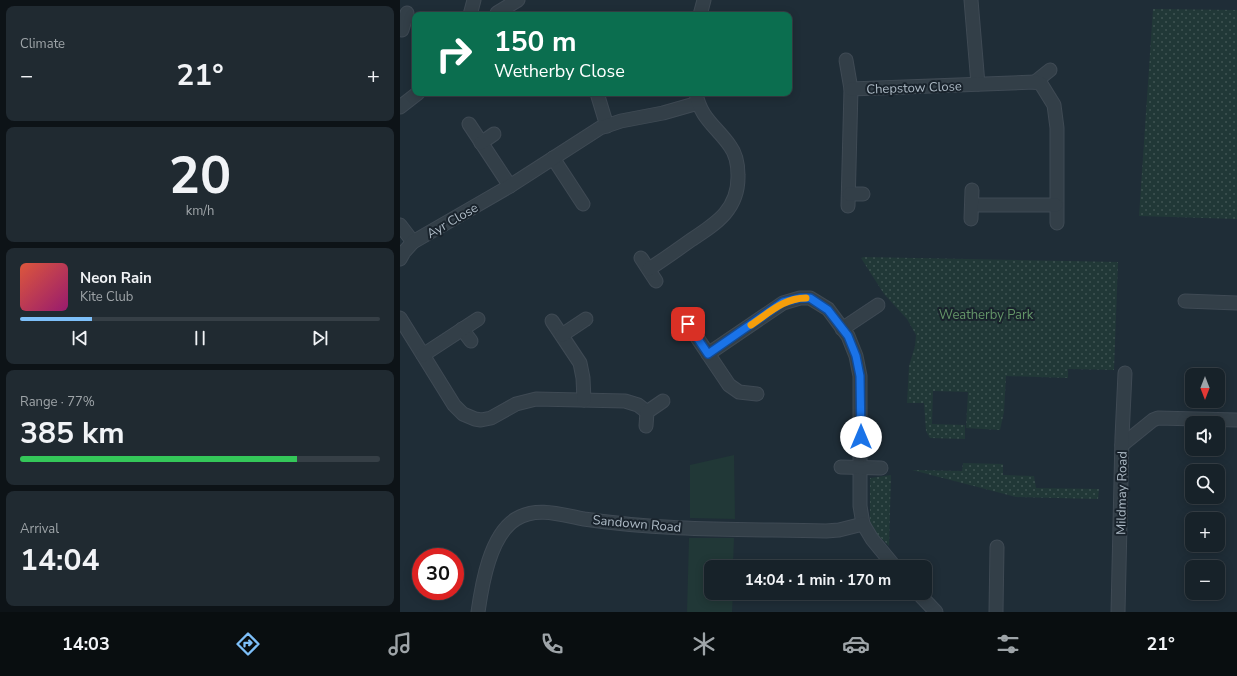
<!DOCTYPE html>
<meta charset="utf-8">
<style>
:root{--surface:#172229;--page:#202a31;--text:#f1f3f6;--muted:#9ea4a8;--line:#363f46;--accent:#7dbff9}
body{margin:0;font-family:"Nunito Sans",sans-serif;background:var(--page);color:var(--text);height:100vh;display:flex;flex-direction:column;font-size:15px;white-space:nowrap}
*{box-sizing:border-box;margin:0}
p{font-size:13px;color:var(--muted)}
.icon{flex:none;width:22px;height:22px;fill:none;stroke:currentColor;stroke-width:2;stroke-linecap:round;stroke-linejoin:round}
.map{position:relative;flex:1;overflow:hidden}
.drawer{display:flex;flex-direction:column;gap:6px;padding:6px;background:#0d1317;width:400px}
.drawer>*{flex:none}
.banner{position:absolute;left:12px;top:12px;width:380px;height:84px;border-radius:8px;box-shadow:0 2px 10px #0003,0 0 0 1px var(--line);background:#0b6e4f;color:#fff;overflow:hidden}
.needle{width:26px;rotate:180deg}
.buttons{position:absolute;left:785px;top:368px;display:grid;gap:8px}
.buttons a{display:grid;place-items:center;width:40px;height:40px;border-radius:8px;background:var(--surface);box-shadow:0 2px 10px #0003,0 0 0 1px var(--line);font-size:20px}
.speed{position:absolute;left:12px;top:548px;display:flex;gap:8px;font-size:20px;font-weight:700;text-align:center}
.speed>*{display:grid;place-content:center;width:52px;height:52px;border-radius:50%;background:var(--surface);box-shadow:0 2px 10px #0003,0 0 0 1px var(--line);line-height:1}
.speed .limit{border:6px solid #d22;background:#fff;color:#111}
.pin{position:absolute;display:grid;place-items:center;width:34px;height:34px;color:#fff;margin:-17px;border-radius:8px;box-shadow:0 2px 6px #0006}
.me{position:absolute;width:44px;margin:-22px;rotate:0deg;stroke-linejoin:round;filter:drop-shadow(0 0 3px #0008)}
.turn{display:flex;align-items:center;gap:14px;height:84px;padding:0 16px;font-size:18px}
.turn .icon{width:52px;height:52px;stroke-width:2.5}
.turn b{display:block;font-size:28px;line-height:34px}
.big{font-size:30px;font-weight:700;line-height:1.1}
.drawer .widget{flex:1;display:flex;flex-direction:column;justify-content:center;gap:6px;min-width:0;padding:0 14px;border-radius:8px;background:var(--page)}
.drawer .dial{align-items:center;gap:0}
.dial b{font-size:52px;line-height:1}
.song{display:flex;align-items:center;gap:12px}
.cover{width:48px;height:48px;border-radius:6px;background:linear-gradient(135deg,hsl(10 70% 55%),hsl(320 70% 35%))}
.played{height:4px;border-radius:2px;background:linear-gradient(90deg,var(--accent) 20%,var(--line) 20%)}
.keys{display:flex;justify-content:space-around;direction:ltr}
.heat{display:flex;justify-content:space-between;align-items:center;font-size:22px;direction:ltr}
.charge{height:6px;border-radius:3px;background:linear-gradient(90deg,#34c759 77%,var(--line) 0)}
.trip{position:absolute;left:304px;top:560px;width:228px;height:40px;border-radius:8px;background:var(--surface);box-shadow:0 2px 10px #0003,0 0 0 1px var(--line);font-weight:700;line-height:40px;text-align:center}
.menu{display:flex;height:64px;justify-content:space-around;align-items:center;background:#090e10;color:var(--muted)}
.menu .icon{width:28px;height:28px}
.menu .current{color:var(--accent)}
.menu b{font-size:18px;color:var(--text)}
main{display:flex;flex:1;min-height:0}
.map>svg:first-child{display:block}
.grass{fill:#213837}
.park{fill:url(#park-dots)}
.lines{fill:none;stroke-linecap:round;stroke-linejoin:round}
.minor-casing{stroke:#3f4a54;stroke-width:15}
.minor{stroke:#333f48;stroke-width:13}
.route-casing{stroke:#114b97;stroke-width:10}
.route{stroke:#1a73e8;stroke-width:7}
.slow{stroke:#f59e0b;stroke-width:7}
.labels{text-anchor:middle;stroke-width:4;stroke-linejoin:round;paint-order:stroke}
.street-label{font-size:13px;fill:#adbac5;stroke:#19232c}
.park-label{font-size:13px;fill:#649568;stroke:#19232c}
</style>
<main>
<section class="drawer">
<div class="widget"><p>Climate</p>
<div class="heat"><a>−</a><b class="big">21°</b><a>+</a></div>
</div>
<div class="widget dial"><b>20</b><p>km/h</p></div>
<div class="widget">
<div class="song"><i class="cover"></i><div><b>Neon Rain</b><p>Kite Club</p></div></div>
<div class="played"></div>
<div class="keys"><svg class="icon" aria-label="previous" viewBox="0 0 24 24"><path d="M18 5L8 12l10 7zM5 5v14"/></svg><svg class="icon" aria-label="pause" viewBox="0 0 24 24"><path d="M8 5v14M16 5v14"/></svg><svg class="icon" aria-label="next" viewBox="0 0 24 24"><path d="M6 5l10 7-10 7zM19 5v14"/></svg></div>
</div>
<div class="widget"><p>Range · 77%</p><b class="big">385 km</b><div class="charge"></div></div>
<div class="widget"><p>Arrival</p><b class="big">14:04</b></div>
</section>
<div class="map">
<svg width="837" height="612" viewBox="0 0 837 612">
<defs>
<pattern id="park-dots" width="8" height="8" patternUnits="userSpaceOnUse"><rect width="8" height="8" fill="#213837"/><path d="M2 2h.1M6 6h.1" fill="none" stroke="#3f5352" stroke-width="1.8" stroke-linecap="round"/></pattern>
</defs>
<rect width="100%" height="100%" fill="#1f2d37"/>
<g class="grass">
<path d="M334,455L335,519L290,518V465Z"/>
<path d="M289,538H334L333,567H311V593H333L332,612H287Z"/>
</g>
<g class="park">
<path d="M753,9L837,10V219L739,216Z"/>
<path d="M464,257L718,262L714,370L668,369V378L606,376L604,412L600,430L566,428L568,392L533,391L532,424L565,425V439L530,438L526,431L524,403H507L509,366L515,346L516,335L507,319L484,294L461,258Z"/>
<path d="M563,463L603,464V475L634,476L636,488L699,489L698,499L616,497L512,470L562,471Z"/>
<path d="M491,475L489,546L470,527V478Z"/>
</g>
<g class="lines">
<g class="minor-casing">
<g id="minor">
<path d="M571,0L578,84"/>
<path d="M97,13L118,0"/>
<path d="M70,15L74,0"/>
<path d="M300,15L304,0"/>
<path d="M2,30L7,13"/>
<path d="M446,60L451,89L448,206"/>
<path d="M635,82L650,70"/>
<path d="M451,89L635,82L641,84L654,105L657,128V223"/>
<path d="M197,93L207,126"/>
<path d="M0,107L18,93"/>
<path d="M69,124L110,186"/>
<path d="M81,143L94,134"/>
<path d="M153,158L183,204"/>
<path d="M449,194H463"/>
<path d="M572,205H656"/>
<path d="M571,219L572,190"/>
<path d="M0,225L13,242"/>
<path d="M241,258L256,281"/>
<path d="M0,259L4,252L13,242L110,186L200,128L221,121L263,113L298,103"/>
<path d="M249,269C263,260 277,250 291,240C317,223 339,209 338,175C338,165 336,154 330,146C317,127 300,118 296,93"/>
<path d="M785,301L837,303"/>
<path d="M0,318L54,405L63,414L75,419L81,420L91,418L116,404L136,399L225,401L238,405L247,412"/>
<path d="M152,321L180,363L183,378L184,400"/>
<path d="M288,324L329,385L339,392L357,394"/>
<path d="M62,329L71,341"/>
<path d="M442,329L478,305"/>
<path d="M162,335L186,319"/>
<path d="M308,354L383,303L400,298H410L428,309L448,336L456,356L460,376V506L463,524"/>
<path d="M23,355L78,319"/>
<path d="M246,426L247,412L263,401"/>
<path d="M722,445L753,420L758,418L837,420"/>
<path d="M441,467L481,468"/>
<path d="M518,593L536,612"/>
<path d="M78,612C82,584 90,535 116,519C137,506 162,515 184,519C264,531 346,529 426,531L439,530L463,524L472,539L495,567"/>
<path d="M596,612L597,547"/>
<path d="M718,612L722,437L725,373"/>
</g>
</g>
<use href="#minor" class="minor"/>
</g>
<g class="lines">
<g class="route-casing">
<path id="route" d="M288,324L308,354L383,302L400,298H410L428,310L448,336L456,356L460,376L461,437"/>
</g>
<use href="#route" class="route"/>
<path class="slow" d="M351,325C369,313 384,298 406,298"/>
</g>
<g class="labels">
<g class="street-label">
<text transform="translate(514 87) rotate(-2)" y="5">Chepstow Close</text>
<text transform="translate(52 220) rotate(-30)" y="5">Ayr Close</text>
<text transform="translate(721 493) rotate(-89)" y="5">Mildmay Road</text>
<text transform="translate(237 523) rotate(5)" y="5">Sandown Road</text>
</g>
<g class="park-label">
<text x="586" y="319">Weatherby Park</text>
</g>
</g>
</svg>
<div class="buttons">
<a><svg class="needle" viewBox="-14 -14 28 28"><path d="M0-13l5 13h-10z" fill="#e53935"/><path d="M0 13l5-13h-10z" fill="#9ea4a8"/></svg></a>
<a><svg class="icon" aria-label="sound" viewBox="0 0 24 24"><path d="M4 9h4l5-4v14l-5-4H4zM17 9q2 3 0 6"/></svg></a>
<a><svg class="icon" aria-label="search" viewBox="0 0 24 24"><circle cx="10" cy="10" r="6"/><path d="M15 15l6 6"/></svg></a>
<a>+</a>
<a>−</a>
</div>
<div class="speed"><div class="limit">30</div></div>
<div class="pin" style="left:288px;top:324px;background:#d93025"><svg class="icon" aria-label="arrive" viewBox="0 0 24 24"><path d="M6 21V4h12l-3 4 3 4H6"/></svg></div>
<svg class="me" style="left:461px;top:437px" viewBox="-20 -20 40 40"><circle r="19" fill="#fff"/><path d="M0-13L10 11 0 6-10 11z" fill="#1a73e8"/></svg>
<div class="trip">14:04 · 1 min · 170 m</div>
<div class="banner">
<div class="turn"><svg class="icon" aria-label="right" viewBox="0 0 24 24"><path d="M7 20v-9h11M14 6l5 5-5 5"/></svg><div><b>150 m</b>Wetherby Close</div></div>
</div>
</div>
</main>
<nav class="menu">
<b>14:03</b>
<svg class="icon current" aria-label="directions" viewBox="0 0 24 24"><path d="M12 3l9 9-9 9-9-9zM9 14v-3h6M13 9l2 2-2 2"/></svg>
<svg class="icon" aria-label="music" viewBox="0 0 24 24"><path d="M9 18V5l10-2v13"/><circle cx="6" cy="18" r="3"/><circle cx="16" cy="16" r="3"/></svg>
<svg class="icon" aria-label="phone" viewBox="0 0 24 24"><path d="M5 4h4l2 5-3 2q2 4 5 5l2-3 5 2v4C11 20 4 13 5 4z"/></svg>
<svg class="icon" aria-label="climate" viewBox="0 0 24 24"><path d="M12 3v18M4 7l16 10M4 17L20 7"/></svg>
<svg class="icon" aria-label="car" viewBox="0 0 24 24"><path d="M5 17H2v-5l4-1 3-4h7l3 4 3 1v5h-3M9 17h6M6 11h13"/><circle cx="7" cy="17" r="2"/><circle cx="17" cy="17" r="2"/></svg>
<svg class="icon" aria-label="filters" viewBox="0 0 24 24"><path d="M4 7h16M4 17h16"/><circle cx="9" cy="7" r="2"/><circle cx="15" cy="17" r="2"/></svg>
<b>21°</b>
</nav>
